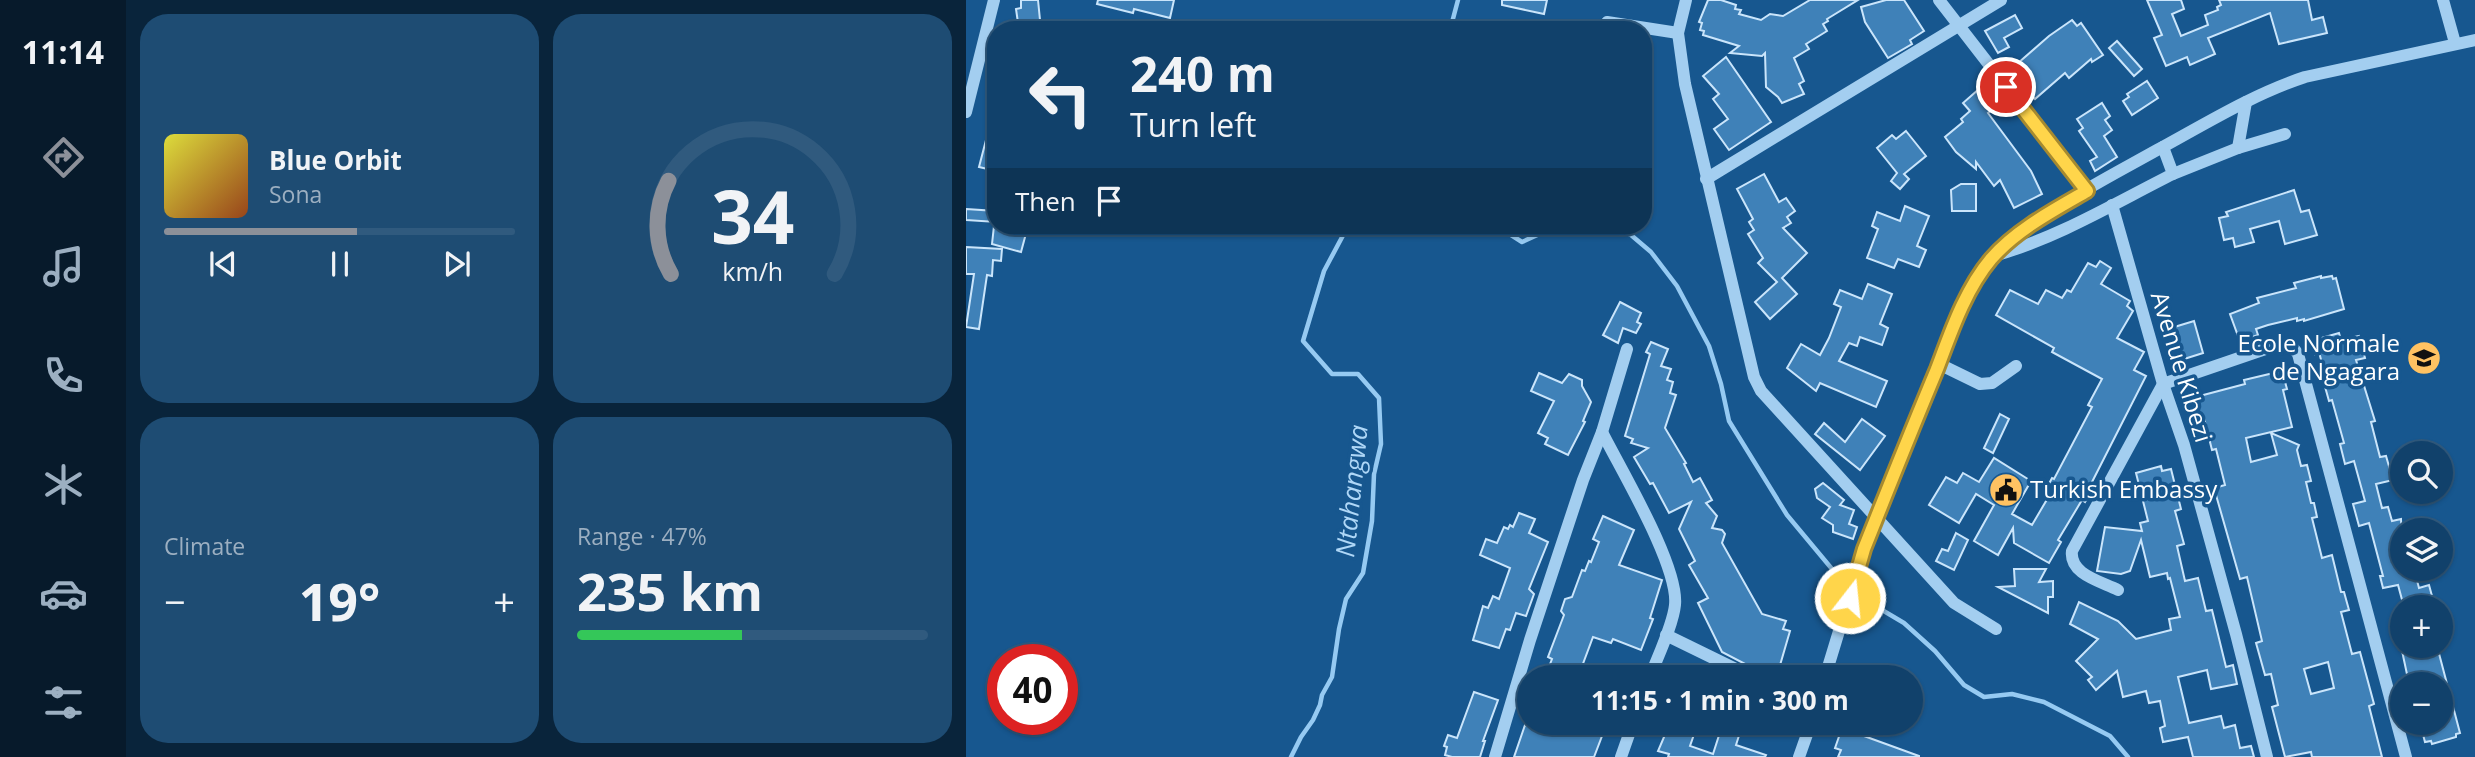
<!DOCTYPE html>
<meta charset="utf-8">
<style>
:root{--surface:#11416b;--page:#1e4c73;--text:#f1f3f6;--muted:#9cafc1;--line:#305a7e;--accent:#8c9099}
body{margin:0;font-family:"Open Sans",sans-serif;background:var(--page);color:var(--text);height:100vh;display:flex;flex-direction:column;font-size:26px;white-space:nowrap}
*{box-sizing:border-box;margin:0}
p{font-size:23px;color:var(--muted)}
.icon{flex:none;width:38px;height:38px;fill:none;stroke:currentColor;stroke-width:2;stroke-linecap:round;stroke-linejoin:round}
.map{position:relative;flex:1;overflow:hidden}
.sheet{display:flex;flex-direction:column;gap:14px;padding:14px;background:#09243b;width:840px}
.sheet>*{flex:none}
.top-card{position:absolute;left:21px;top:21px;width:665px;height:214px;border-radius:28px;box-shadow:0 2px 5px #0004,0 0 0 2px var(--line);background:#11416b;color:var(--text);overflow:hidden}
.buttons{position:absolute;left:1424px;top:441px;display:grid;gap:14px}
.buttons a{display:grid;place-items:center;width:63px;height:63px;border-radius:50%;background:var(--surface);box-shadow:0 2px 5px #0004,0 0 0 2px var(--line);font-size:35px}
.speed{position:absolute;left:21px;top:644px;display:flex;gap:14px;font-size:35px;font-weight:700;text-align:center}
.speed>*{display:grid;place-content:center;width:91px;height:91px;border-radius:50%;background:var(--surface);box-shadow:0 2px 5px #0004,0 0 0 2px var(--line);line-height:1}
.speed .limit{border:10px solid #d22;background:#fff;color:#111}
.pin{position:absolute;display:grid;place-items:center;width:60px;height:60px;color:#fff;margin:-30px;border:4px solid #fff;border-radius:50%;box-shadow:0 2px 7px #0007}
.me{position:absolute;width:77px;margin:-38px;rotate:16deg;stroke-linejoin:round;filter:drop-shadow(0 0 5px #0008)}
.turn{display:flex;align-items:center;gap:24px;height:147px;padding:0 28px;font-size:32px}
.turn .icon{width:91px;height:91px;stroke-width:2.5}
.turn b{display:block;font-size:49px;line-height:60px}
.then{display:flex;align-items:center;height:66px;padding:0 28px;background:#0003;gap:14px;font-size:26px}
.big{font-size:52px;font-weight:700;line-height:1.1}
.sheet .card{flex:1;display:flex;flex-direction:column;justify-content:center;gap:10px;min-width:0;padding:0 24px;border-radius:28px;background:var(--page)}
.sheet .dial{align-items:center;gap:0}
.dial svg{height:182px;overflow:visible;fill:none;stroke:var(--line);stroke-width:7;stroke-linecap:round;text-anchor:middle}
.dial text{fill:var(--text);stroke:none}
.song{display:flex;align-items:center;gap:21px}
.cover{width:84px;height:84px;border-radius:10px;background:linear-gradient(135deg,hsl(60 70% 55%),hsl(20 70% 35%))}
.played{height:7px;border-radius:4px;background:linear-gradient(90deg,var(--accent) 55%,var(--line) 55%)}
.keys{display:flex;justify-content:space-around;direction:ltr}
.heat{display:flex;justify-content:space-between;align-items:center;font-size:38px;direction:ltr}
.charge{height:10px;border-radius:5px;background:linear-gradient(90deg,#34c759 47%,var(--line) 0)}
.sheet .tiles{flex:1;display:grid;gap:14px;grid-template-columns:repeat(2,1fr)}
.trip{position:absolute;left:551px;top:665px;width:406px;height:70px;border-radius:35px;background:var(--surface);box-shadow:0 2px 5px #0004,0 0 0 2px var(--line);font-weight:700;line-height:70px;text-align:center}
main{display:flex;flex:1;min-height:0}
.menu{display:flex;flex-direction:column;width:126px;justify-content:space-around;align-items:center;background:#071a2b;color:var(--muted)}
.menu .icon{width:49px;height:49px}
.menu .current{color:var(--accent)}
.menu b{font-size:32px;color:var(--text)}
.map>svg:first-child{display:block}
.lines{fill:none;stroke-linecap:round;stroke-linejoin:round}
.stream{stroke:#96caf2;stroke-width:4.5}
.building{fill:#3f81b8;stroke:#cae5fb;stroke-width:2;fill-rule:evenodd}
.minor{stroke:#a3cef0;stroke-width:12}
.route-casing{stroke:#a68a30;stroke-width:18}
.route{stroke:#ffd54a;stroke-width:12}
.labels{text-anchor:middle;stroke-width:7;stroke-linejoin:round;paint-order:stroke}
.poi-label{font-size:24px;fill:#fff;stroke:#17578f;text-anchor:end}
.street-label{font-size:24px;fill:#fff;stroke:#17578f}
.water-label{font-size:26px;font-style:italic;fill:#afd7f7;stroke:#17578f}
</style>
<main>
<nav class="menu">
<b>11:14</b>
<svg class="icon current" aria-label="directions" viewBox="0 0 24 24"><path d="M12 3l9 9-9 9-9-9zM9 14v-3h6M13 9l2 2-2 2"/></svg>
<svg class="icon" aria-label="music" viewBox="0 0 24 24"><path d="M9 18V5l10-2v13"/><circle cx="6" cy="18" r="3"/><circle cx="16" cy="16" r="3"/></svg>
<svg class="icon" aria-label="phone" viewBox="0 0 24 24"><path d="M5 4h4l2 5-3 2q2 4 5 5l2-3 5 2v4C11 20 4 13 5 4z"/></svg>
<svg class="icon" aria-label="climate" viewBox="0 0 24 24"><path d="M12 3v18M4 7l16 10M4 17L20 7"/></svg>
<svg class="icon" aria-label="car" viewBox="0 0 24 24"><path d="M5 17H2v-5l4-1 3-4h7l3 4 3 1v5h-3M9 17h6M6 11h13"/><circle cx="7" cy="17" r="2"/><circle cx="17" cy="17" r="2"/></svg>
<svg class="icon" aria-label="filters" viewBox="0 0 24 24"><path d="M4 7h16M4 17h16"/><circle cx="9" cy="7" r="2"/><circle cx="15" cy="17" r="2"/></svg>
</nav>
<section class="sheet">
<div class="tiles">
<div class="card">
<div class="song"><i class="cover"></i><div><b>Blue Orbit</b><p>Sona</p></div></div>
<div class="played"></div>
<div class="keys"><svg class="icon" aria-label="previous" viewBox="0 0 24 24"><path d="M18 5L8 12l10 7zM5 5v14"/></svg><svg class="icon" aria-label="pause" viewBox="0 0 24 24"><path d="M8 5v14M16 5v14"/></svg><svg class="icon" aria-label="next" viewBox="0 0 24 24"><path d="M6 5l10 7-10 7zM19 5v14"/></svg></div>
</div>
<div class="card dial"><svg viewBox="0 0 100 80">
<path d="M14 69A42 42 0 1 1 86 69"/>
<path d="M14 69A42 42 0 0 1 13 28" stroke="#8c9099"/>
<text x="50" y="56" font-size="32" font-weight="700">34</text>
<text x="50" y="72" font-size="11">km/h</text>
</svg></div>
<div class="card"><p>Climate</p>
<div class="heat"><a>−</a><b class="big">19°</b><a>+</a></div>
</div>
<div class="card"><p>Range · 47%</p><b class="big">235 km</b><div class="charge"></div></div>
</div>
</section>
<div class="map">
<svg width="1509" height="757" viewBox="0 0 1509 757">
<rect width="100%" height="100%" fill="#17578f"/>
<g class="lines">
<g class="stream">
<path d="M484,30L492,0"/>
<path d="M531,226L556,242L591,226"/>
<path d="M645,226L665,235L685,252L711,286L743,346L755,384L763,421L821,515L871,575L911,607L938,623L969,651L998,685L1018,697L1046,694L1078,702L1144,736L1162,757"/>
<path d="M325,757L335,737L347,720L354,705L356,695L366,677L373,629L380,599L397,573L406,521L408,474L415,444L413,398L392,374H366L337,341L358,271L382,226"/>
</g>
</g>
<g class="building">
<path d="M55,0H72L75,30H53L50,9L55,8Z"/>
<path d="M132,0H208L204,18L168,9L167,13L131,4Z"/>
<path d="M536,0H581L578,14L536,5Z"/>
<path d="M742,0H755L770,5L769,9L775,10L773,14L795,20L804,14L817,16L844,0H892L861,19L862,21L857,24L861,31L840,44L843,49L828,58L838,81L833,84L838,94L816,103L812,97L800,87L799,53L796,56L764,53L773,46L737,35L738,31L734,30L736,23L733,22Z"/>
<path d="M920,0H938L958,31L944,40L946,44L922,58L899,22L895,7Z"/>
<path d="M1181,0H1215L1218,9L1206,14L1215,36L1242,25L1239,15L1252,10L1251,7L1255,5L1253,0H1342L1346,20L1357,17L1361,33L1313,44L1304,13L1242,38L1249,54L1224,65L1221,57L1200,66L1188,38L1196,35Z"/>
<path d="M1049,15L1056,28L1038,38L1043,47L1032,53L1019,31Z"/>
<path d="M1106,20L1111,26L1115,23L1137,55L1126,62L1125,59L1103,78L1099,73L1069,99L1044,70L1083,36Z"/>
<path d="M1151,41L1176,69L1168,76L1143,48Z"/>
<path d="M760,57L805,122L763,150L748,129L762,119L747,99L753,94L737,76Z"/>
<path d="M1181,81L1192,98L1166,115L1157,101L1163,97L1161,94Z"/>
<path d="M1013,89L1028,108L1022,113L1065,171L1076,194L1048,208L1034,180L1028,186L1010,162V169L990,152L979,137L997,122L995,119L1004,111L997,103Z"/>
<path d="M1136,103L1144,116L1139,120L1146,130L1138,136L1151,157L1129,171L1124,161L1131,157L1113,131L1117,128L1111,119Z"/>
<path d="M26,117L30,118V171L13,167Z"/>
<path d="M940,131L960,156L938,174L943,179L934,189L925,181L931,173L911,148L926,135L930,139Z"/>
<path d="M798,174L813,202L820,198L829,211L821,217L825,223L817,228L841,253L816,278L831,294L804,319L789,302L811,282L792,263L797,258L782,234L788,230L783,222L787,219L771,189Z"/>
<path d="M995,184H1010V211H986L985,190Z"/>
<path d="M1328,190L1335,212L1343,210L1351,235L1319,244L1313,221L1284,229L1288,242L1269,247L1267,238L1258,240L1253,218L1262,216L1260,212Z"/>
<path d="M939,206L963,216L951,246L960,250L953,267L932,259L928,268L901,258L912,229L906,226L911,212L934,221Z"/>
<path d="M0,209L30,211V222L0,220Z"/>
<path d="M28,226H62L55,252L26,244Z"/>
<path d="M0,247L36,249L35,261L27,260L26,276L21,275L13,329L0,327L8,274H0Z"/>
<path d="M1134,261L1145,268L1135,284L1164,301L1161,306L1167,311L1151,338L1178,352L1168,370L1180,376L1125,484L1128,486L1119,502L1116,500L1092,540L1095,542L1083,563L1048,543L1047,528L1032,555L1008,541L1028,505L1010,494L993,523L963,505L980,477L991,483L997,473L1013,482L1028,458L1065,481L1046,514L1066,525L1083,496L1078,493L1086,478L1088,479L1126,407L1122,405L1136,379L1086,352L1088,348L1030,315L1044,290L1072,304L1080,290L1096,298L1101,290L1105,292L1122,263L1130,267Z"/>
<path d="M1355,276V278L1366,276L1367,279L1370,278L1378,309L1338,321V319L1331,321V318L1302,325L1290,329L1292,335L1281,339L1279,333L1272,336L1264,314L1293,303L1291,298L1330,288L1328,283Z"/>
<path d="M902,284L926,294L914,324L922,328L916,345L894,337L891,346L883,343L873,361L921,381L910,407L854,383L850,391L821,368L835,344L854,355L863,338L875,307L868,304L874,290L896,299Z"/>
<path d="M654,302L675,313L671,322L675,324L670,333L657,328L652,343L637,335Z"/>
<path d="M1228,321L1237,353L1215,360L1214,357L1210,358L1204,337L1207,336L1205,328Z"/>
<path d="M1373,333L1375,340L1393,336L1399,358L1390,360L1409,421L1405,422L1414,457L1420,456L1427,480L1410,484L1416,508L1422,507L1426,521L1435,519L1437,569H1448L1453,588L1463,585L1469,607H1438L1432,585L1417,588L1414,576H1417L1403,523L1393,526L1387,504L1399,501L1388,461L1379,464L1374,444L1378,443L1366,400L1363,401L1356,376L1359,375L1353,352L1349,354L1345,341Z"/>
<path d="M685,342L702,349L695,366L705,369L701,380L707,382L704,393L710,395L699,428L720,463L718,464L727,482L734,478L746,500L740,503L751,516L746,528L756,530L759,534L756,543L796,614L820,621L817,629L824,631L812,672L781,665L756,652L732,603L742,598L723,565L729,561L713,529L725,502L703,513L687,483L684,484L668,457L682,448L665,443L667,439L659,436L684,354L680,352Z"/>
<path d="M1316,371L1321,389L1317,390L1326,427L1280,438L1285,462L1311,455L1305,433L1333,445L1331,450L1335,466L1341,465L1345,481L1340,482L1345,503H1348L1351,517L1346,518L1356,558L1366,555L1375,592H1378L1383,610L1375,612L1386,654L1394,652L1408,704L1403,706L1416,757H1346L1345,752L1319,757L1306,707L1312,705L1305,674L1299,675L1290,643L1296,641L1281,577L1274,579L1248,488L1259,485L1250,449L1246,450L1238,418L1232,420L1226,398L1279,384L1278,380ZM1362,662L1368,688L1345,694L1338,669Z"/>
<path d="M573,373L596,383L603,374L616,380V386L625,402L617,421L619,422L602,455L579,444L582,438L572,433L588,401L565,391Z"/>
<path d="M1034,414L1043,419L1027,453L1018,448Z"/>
<path d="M896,419L919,436L894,470L849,434L858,423L879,442Z"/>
<path d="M1195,466L1196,471L1205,469L1215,509L1209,511L1218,544L1211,546L1219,581L1232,578L1240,611L1246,610L1260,667L1267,665L1271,684L1245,689L1241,670L1212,677L1223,723L1255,716L1258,728L1269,725L1274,748L1285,746L1288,757H1227L1222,737L1197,742L1194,728L1199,726L1194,701L1183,703L1180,691L1157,697L1151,671L1130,690L1122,680L1126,677L1110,661L1132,639L1104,624L1113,602L1152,621L1170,639L1205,630L1203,619L1214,617L1204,578L1202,579L1201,573L1184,577L1175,540L1164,571L1155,574L1131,571L1139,527L1176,531L1174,523L1182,521L1170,473Z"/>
<path d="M857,483L878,500L874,505L888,510L883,524L891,527L887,539L867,532V525L856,518L864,507L851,498L849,489Z"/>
<path d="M553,513L569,519L563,533L582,542L563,589L568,594L560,616L550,613L544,630L540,629L533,648L507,640L517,606L522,608L527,596L533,599L544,568L514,555L520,539L531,543L538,527L542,529L544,525L547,527Z"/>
<path d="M637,516L668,530L653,565L696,580L684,618L687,619L675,650L647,639L645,643L627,637L612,677H579L586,659L582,657L598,615L595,611L599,599L606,597L616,570L619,571L623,561L625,562L633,542L627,539Z"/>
<path d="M990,533L1002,540L988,570L970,561L976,549L982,551Z"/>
<path d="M1048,569H1080L1073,582L1087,581V597H1082V613L1032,587L1049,586Z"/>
<path d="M1435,646H1471L1494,733L1490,734V737L1466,744L1465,741L1459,742L1454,723H1475V684H1465L1462,674L1442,679Z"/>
<path d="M508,692L532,700L517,741H519L514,757H486L479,755L481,747L478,746L482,735L491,738Z"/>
<path d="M566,723H641L628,757H548L559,725L564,727Z"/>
<path d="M704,723H721L731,726L724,746L747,754L757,723H777L770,745L800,755L799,757H702L703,754L692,751Z"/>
<path d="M876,728L953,756V757H872L875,750L869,748Z"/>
</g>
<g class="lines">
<g class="minor">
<path d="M720,0L712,33L719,84L788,377L795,391L988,603L1030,629"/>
<path d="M973,0L1121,191"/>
<path d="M1477,0L1489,43"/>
<path d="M641,22L712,33"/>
<path d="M0,112L28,0"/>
<path d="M1272,148L1280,102"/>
<path d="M1207,174L1272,148L1319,134"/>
<path d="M740,179L1035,0"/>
<path d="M1146,205L1197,384L1218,445L1270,634L1301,757"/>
<path d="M1031,255C1093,237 1149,203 1207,174L1197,147"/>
<path d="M973,364L1014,384L1026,383L1050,366"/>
<path d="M636,432C655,470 713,566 709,605C707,625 691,658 684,677"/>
<path d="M1152,590C1134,581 1103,574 1106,551L1197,384L1314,344H1324L1332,354L1440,757"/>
<path d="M700,635L786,677"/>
<path d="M859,677L898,549L910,519C931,466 953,414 974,361C984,335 997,296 1013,274C1050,223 1136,181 1191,150C1239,124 1287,94 1339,77L1509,40"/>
<path d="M529,757L564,640L617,480L636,432L661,349"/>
<path d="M655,757L667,723"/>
<path d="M833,757L845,723"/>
</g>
</g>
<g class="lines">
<g class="route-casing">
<path id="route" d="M884,598L898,549L910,519C930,469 950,419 971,369C985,332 999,290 1025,259C1050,230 1088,210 1121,191L1040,87"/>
</g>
<use href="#route" class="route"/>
</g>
<defs>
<g id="school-disc" transform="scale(1.75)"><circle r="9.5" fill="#ffc262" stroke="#17578f"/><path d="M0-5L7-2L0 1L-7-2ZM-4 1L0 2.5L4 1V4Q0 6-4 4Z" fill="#111"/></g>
<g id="civic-disc" transform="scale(1.75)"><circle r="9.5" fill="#ffc262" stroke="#17578f"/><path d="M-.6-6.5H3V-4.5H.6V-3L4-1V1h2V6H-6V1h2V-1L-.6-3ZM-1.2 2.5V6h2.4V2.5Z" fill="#111"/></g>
</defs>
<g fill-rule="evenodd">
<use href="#school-disc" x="1458" y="358"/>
<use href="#civic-disc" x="1040" y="490"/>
</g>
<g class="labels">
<g class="poi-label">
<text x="1434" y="352">Ecole Normale<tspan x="1434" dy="28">de Ngagara</tspan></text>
<text x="1064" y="498" text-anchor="start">Turkish Embassy</text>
</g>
<g class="street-label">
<text transform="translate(1215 367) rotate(73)" y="8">Avenue Kibezi</text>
</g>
<g class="water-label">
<text transform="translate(386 491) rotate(-84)" y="9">Ntahangwa</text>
</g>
</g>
</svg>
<div class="buttons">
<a><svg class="icon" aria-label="search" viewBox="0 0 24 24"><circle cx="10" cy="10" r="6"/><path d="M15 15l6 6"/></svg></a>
<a><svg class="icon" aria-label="layers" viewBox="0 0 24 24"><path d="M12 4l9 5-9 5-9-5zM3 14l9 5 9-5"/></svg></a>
<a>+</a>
<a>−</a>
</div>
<div class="speed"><div class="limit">40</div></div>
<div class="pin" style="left:1040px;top:87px;background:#d93025"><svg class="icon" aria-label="arrive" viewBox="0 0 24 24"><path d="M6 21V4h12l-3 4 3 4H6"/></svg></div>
<svg class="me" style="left:884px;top:598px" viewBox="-20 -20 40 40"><circle r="17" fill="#ffd54a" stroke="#fff" stroke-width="3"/><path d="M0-11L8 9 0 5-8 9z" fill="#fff"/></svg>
<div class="trip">11:15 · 1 min · 300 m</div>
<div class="top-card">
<div class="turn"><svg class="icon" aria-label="left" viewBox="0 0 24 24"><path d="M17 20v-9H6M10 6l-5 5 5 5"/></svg><div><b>240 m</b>Turn left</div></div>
<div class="then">Then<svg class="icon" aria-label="arrive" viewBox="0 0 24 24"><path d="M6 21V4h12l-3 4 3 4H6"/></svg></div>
</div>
</div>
</main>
